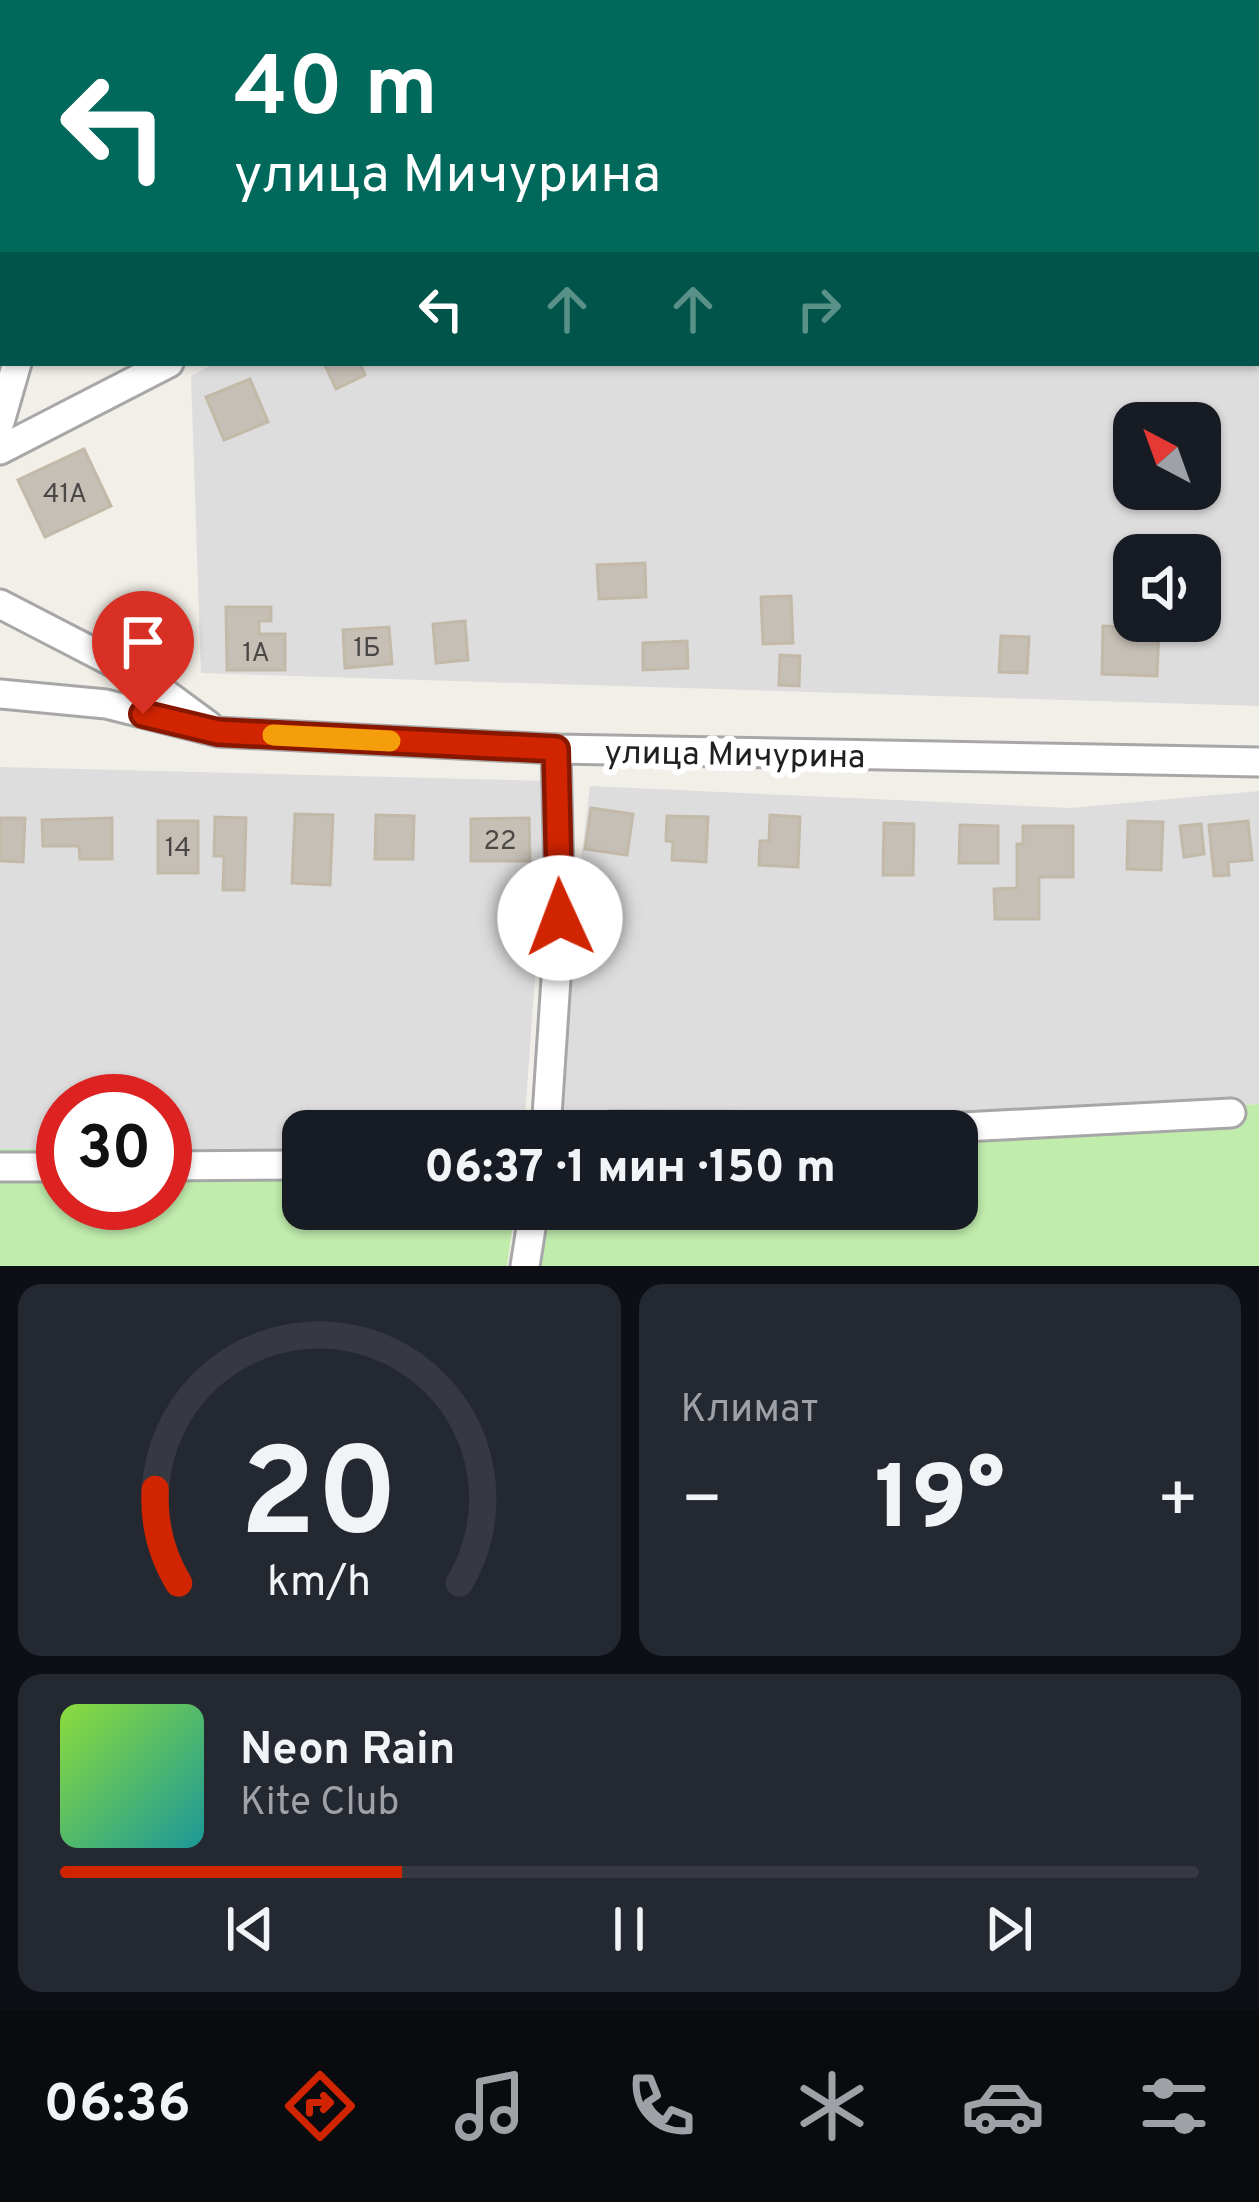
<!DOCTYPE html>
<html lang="ru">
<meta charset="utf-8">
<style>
:root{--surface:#171b24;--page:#242831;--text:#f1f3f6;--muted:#9ea1a6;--line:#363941;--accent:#d12400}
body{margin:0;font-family:Overpass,sans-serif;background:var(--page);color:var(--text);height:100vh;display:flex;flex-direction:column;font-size:45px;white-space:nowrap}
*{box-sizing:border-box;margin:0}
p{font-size:39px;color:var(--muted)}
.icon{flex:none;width:66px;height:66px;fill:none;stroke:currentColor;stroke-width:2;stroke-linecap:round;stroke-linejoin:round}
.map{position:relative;height:1266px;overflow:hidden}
.details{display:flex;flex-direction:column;gap:18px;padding:18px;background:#0d0f14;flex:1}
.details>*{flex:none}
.top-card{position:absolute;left:0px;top:0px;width:1260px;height:366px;box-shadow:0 3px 9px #0004;background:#00695c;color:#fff;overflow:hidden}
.needle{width:78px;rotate:319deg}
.controls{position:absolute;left:1113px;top:402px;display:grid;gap:24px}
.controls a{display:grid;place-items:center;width:108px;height:108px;border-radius:24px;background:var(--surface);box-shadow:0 3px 9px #0004;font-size:60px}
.speed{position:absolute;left:36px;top:1074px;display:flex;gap:24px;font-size:60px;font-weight:700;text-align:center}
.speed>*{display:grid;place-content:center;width:156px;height:156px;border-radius:50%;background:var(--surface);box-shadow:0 3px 9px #0004;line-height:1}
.speed .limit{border:18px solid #d22;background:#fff;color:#111}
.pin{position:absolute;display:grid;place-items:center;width:102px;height:102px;color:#fff;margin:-123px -51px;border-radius:50% 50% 50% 0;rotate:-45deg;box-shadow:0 0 12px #0007}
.pin .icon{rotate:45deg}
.me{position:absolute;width:132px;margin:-66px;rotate:358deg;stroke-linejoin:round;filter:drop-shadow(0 0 9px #0008)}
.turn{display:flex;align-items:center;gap:42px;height:252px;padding:0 36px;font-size:54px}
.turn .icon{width:156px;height:156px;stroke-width:2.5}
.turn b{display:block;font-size:84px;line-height:102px}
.lanes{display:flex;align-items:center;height:114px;padding:0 36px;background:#0003;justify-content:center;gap:60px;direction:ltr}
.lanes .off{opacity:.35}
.big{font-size:90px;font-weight:800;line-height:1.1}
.details .widget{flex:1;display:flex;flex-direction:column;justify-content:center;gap:18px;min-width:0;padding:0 42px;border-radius:24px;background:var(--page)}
.details .dial{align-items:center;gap:0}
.dial svg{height:312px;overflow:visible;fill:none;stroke:var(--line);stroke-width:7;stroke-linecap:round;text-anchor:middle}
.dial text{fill:var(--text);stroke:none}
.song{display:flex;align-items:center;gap:36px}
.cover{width:144px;height:144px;border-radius:18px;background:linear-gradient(135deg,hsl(90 70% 55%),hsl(180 70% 35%))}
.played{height:12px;border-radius:6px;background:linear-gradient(90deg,var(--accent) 30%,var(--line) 30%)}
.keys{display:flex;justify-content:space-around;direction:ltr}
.heat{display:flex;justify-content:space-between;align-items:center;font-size:66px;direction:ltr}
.details .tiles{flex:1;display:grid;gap:18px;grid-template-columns:1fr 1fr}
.widget:last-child{grid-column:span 2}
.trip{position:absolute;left:282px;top:1110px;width:696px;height:120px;border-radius:24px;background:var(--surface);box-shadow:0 3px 9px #0004;font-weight:800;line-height:120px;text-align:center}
.menu{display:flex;height:192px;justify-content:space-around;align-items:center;background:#090b0e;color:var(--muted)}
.menu .icon{width:84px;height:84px}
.menu .active{color:var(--accent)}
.menu b{font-size:54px;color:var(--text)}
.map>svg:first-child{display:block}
.residential{fill:#dedddd;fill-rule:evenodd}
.grass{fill:#c0ecac}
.building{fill:#c6bfb6;stroke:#c3b9a9;stroke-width:3}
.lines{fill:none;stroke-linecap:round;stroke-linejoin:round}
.minor-casing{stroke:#a7a7a7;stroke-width:33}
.minor{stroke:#fff;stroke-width:27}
.route-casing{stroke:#881700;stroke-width:30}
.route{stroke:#d12400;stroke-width:21}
.slow{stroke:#f59e0b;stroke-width:21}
.labels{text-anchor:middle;stroke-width:12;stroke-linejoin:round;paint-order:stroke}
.number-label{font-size:27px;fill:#4a4846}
.street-label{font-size:33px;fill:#202020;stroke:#fff}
</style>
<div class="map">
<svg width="1259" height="1266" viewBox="0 0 1259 1266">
<rect width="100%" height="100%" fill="#f1efe7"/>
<g class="residential">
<path d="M0,0H581L3,3V247Z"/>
<path d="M878,0H1259V706L201,673L191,376L215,363H1257V3H873ZM1134,423H1200V489H1134ZM1134,555H1200V621H1134Z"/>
<path d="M0,767L549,781L524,1131H303V1149H165V1101H63V1149H0Z"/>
<path d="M590,786L1070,808L1259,791V1104L1053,1119L550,1115Z"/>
</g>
<g class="grass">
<path d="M1259,1104V1266H531L538,1209H957V1131H548L550,1115L1053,1119Z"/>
<path d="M0,1149H63V1203H165V1149H303V1209H515L507,1266H0Z"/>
</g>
<g class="building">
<path d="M324,363H360L365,375L336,389Z"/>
<path d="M250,379L268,422L224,440L206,397Z"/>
<path d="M84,449L111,506L45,537L18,480Z"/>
<path d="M645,563L646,597L599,599L597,565Z"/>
<path d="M791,596L793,643L763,644L761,597Z"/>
<path d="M226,607H271V621H259V634H285V670H227Z"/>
<path d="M465,621L468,660L436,663L433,624Z"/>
<path d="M1103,626L1159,628L1157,676L1102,674Z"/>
<path d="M389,627L392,664L345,668L343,630Z"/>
<path d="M1001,636L1029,637L1027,673L999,672Z"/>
<path d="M687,641L688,668L643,670V643Z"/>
<path d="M780,655L800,656L799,686L779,685Z"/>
<path d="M591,808L633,814L627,855L585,849Z"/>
<path d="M295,814L333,815L330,885L292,883Z"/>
<path d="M376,815L414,816L413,859H375Z"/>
<path d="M770,815L800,817L798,867L759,865L760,841H769Z"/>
<path d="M667,816L708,817L706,862L672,860L673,842L666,841Z"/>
<path d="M215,817L246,818L244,890H223L224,856H214Z"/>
<path d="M0,818H25L23,862L0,861Z"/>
<path d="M112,818V859H80L79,846H43L42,820Z"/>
<path d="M529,818L530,861H471V819Z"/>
<rect x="158" y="821" width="40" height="52"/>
<path d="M1128,821L1163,822L1161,870L1127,869Z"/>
<path d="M1248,821L1252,860L1228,862L1229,875L1214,876L1209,825Z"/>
<path d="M884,823L914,824L913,875H883Z"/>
<path d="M1201,824L1204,854L1184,857L1180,826Z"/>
<path d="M960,825L998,826V863H959Z"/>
<path d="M1023,826H1073V877H1039V919H995L994,889L1017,888V844H1023Z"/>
</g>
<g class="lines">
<g class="minor-casing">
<g id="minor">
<path d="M721,3L726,0"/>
<path d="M0,263L3,269"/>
<path d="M0,422L17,363"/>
<path d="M0,450L169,363"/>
<path d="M0,604L147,680L208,725"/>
<path d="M0,694L106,704L218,732L556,749L1259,762"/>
<path d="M546,1131L560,918L556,749"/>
<path d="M601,1131L612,1126L963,1127L1231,1113"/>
<path d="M165,1166L303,1165"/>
<path d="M0,1167H63"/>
<path d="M525,1266L534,1209"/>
</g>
</g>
<use href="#minor" class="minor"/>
</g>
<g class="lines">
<g class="route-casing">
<path id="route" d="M143,714L218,732L556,749L560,918"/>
</g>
<use href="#route" class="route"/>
<path class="slow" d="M273,735L390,741"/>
</g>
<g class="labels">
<g class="number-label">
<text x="65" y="502">41А</text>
<text x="367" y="656">1Б</text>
<text x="256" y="661">1А</text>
<text x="500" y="849">22</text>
<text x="178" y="856">14</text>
</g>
<g class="street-label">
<text transform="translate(735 753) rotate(1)" y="12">улица Мичурина</text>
</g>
</g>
</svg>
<div class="controls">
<a><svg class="needle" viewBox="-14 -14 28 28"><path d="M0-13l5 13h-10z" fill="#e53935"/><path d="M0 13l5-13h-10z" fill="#9ea1a6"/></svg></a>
<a><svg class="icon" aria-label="sound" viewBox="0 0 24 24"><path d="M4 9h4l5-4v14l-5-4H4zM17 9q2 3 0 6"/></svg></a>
</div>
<div class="speed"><div class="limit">30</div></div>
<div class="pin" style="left:143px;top:714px;background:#d93025"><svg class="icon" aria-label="arrive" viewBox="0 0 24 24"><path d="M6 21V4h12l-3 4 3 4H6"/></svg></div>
<svg class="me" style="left:560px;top:918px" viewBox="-20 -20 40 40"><circle r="19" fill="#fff"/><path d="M0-13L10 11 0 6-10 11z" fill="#d12400"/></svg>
<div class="trip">06:37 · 1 мин · 150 m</div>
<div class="top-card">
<div class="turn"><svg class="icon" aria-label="left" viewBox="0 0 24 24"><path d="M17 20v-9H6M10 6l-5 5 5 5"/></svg><div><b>40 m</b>улица Мичурина</div></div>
<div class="lanes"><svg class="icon" aria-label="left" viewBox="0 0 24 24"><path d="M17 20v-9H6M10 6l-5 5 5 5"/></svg><svg class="icon off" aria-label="ahead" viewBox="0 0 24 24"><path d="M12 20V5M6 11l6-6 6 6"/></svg><svg class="icon off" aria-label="ahead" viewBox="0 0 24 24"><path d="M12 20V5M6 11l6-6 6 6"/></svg><svg class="icon off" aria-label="right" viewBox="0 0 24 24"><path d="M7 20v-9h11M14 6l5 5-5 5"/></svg></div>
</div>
</div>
<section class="details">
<div class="tiles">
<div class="widget dial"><svg viewBox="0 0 100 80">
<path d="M14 69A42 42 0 1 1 86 69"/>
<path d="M14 69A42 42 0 0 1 8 45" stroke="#d12400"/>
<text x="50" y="56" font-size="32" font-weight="700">20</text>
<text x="50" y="72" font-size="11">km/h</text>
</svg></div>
<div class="widget"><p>Климат</p>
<div class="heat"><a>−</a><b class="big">19°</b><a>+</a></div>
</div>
<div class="widget">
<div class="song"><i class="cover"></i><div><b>Neon Rain</b><p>Kite Club</p></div></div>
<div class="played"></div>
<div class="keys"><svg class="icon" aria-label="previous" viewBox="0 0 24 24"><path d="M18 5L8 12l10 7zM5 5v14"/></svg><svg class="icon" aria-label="pause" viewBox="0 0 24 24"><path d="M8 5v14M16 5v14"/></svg><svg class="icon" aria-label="next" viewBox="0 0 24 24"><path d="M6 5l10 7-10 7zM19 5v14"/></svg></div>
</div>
</div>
</section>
<nav class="menu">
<b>06:36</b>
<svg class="icon active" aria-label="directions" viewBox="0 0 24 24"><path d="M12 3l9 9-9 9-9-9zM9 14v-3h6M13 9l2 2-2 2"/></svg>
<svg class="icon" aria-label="music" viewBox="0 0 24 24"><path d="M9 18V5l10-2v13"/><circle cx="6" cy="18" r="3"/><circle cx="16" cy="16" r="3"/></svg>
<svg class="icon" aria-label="phone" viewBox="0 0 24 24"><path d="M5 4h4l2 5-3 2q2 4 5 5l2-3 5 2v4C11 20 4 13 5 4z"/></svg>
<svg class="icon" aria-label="climate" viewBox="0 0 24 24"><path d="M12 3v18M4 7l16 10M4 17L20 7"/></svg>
<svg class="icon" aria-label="car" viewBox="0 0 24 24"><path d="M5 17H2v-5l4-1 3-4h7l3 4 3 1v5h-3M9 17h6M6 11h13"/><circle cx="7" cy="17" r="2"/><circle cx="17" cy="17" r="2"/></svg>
<svg class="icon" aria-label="filters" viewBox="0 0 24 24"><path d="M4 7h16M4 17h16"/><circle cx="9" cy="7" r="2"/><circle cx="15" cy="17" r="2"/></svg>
</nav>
